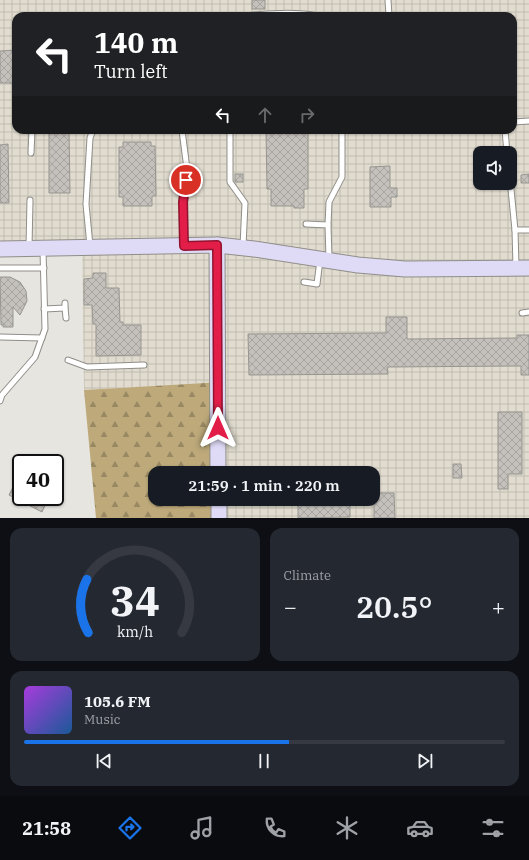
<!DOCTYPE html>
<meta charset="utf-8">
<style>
:root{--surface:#171b24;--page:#242831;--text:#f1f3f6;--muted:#9ea1a6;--line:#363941;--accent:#1a73e8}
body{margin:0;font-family:"IBM Plex Serif",serif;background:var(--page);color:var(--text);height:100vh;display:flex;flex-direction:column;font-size:15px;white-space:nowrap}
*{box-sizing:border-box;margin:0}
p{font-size:13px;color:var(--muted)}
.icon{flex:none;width:22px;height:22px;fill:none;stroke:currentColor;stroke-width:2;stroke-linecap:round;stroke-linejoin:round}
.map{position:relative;height:518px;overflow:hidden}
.sheet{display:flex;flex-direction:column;gap:10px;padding:10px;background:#0d0f14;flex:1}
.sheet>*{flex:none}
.top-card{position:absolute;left:12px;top:12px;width:505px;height:122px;border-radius:12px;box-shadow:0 1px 3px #0004;background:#202124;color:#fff;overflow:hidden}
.fabs{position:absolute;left:473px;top:146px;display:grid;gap:8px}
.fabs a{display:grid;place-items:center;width:44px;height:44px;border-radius:8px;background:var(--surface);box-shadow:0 1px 3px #0004;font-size:20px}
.speed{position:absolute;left:12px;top:454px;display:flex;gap:8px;font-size:20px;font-weight:700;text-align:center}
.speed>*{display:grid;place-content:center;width:52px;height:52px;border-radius:50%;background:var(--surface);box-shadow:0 1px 3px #0004;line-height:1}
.speed .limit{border:2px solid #111;border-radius:6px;background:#fff;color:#111}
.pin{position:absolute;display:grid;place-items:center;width:34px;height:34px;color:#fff;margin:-17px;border:2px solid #fff;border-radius:50%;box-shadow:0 1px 4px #0007}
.me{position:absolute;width:44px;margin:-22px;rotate:0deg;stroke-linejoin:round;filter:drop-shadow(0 0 3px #0008)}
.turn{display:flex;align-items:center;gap:14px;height:84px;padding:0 16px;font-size:18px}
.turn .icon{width:52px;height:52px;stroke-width:2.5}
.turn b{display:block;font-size:28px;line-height:34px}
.lanes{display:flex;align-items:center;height:38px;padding:0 16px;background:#0003;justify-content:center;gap:20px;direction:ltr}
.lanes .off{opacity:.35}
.big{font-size:30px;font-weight:600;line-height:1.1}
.sheet .card{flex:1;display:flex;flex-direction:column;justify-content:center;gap:6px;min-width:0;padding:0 14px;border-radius:12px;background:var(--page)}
.sheet .dial{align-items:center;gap:0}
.dial svg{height:104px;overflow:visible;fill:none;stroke:var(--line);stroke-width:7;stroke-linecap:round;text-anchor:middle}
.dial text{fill:var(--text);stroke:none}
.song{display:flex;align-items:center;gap:12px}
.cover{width:48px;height:48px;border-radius:6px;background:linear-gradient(135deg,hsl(280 70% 55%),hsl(210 70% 35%))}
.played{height:4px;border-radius:2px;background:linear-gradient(90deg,var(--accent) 55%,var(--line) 55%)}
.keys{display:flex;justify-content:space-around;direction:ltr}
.heat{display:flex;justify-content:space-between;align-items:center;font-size:22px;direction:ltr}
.sheet .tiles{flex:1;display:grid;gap:10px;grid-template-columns:1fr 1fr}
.card:last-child{grid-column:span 2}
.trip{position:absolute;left:148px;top:466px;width:232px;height:40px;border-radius:12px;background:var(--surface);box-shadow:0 1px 3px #0004;font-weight:600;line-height:40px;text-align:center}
.menu{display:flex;height:64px;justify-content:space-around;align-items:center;background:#090b0e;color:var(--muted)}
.menu .icon{width:28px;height:28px}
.menu .selected{color:var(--accent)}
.menu b{font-size:18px;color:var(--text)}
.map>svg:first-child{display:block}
.industrial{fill:url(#industrial-grid);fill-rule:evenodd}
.forest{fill:url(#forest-firs)}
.building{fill:url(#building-cross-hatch);stroke:#979590}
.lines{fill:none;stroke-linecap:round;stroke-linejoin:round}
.lane-casing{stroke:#908e89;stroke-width:7}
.secondary-casing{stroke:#908e89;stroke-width:17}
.lane{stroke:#fff;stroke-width:5}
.secondary{stroke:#dfdaf6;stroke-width:15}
.route-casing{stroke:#92132f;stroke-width:10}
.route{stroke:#e11d48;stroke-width:7}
</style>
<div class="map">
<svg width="529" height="518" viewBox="0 0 529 518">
<defs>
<pattern id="industrial-grid" width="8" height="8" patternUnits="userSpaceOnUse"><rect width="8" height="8" fill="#e1dccf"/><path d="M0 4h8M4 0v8" fill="none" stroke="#c0bcb1"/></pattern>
<pattern id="forest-firs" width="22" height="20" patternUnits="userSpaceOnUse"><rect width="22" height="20" fill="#bda97a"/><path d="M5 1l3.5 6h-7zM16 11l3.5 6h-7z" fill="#998963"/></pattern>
<pattern id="building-cross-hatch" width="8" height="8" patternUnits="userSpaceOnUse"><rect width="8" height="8" fill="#c4c1bc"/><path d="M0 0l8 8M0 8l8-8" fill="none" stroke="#a8a5a1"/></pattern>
</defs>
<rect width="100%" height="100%" fill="#e7e5e0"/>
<path class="industrial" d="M0,0H529V518H217L218,499H373V473H219L222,382L84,390L82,251L0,252ZM16,16H513V130H16ZM480,153H510V183H480Z"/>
<path class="forest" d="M222,382L219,473H155V499H218L217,518H96L84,390Z"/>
<g class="building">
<rect x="252" y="0" width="13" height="9"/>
<path d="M16,50V83H0V51Z"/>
<path d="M49,130H69L70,193H49Z"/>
<path d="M266,130H308V189H304V208H294V206H271V189H267Z"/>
<path d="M123,142H151V146H155L156,196H152V206H123V197H119V147H123Z"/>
<path d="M8,144L9,203H0V145Z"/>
<path d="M390,166V188H397V197H391V207H370V167Z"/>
<rect x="235" y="174" width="8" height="8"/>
<path d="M529,174V183H521V175Z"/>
<path d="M93,273H106V288H119L120,322H123V325H141V355L96,356V324H93L92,305H84V279L93,278Z"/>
<path d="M0,277H10L20,282L26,291L27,301L20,315L13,307V327H3V325H1Z"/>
<path d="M386,317H407V339L517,338V335H529V375H521V366L387,367L388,374L249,375L248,334L386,333Z"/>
<path d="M498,412H522V474H508V489H498Z"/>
<path d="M453,464H461L462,478H453Z"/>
<path d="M16,481L21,484V497H49L42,512L9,495Z"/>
<path d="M374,493H394L395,518H374Z"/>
<path d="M298,499H350V517L298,518Z"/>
</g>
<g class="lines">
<g class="lane-casing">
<g id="lane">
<path d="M388,0L389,16"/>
<path d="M248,16C265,13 300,12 317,16"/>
<path d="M513,122L529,121"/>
<path d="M182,130L187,169L183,202L184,245"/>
<path d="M230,130V182L245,203L243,246"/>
<path d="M505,130L507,153"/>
<path d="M31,153L32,130"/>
<path d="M510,179L515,230L516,267"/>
<path d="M306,224L328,225L329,259"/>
<path d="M328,225L329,202L342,177V130"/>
<path d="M515,230H529"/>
<path d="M90,246L86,204L90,138L93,130"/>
<path d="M29,247L30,200"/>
<path d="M0,268H44"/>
<path d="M304,282L317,284L320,260"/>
<path d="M65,308L66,318"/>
<path d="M44,309L65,308V303"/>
<path d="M522,313L529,312"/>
<path d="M0,337L42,338"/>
<path d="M68,360L87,367L144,365"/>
<path d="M0,401L2,395L35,357L45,329L43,250"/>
</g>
</g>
<g class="secondary-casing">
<g id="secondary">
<path d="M217,245L218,473"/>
<path d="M0,249L217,245L254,249L358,265L405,269L529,268"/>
<path d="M219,499V518"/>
</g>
</g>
<use href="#lane" class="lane"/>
<use href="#secondary" class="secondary"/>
</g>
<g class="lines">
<g class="route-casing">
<path id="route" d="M186,180L183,202L184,246L217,245L218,428"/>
</g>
<use href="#route" class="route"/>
</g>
</svg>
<div class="fabs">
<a><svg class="icon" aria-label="sound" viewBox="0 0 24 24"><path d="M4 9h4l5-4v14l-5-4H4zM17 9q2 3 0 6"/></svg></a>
</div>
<div class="speed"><div class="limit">40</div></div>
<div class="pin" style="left:186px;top:180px;background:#d93025"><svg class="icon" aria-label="arrive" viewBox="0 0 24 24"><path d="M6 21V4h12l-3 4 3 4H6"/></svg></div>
<svg class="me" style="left:218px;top:428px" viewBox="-20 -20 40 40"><path d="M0-17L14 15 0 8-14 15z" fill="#e11d48" stroke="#fff" stroke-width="4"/></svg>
<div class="trip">21:59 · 1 min · 220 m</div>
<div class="top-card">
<div class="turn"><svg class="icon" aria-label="left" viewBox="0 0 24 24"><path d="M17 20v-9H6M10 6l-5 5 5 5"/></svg><div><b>140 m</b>Turn left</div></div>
<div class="lanes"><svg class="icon" aria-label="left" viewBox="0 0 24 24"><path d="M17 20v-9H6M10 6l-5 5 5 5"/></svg><svg class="icon off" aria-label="ahead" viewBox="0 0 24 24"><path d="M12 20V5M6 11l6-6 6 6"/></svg><svg class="icon off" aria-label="right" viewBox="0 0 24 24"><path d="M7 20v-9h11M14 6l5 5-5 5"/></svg></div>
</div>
</div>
<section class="sheet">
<div class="tiles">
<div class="card dial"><svg viewBox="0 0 100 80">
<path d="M14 69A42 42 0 1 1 86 69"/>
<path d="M14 69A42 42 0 0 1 13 28" stroke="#1a73e8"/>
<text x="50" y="56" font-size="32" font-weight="700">34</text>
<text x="50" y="72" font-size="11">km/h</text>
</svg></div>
<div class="card"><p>Climate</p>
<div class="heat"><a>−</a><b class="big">20.5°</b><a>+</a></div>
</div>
<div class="card">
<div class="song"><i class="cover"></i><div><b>105.6 FM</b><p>Music</p></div></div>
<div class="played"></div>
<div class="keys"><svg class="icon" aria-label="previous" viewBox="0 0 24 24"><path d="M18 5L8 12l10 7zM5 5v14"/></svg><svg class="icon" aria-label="pause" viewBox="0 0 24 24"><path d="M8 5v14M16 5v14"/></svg><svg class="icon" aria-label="next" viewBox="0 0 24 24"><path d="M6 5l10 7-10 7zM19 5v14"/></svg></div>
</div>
</div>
</section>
<nav class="menu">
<b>21:58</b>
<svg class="icon selected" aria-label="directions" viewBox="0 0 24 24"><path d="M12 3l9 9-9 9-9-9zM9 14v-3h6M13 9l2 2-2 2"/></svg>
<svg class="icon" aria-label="music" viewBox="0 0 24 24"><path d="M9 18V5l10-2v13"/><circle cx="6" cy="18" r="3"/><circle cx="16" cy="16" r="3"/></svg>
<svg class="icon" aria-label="phone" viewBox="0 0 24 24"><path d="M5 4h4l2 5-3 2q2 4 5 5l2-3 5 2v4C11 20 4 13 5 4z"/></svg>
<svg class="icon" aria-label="climate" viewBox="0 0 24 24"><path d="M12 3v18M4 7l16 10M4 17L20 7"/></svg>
<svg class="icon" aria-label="car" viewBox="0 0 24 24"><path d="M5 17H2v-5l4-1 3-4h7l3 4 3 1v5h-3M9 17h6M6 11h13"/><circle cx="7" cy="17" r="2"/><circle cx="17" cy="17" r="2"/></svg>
<svg class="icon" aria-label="filters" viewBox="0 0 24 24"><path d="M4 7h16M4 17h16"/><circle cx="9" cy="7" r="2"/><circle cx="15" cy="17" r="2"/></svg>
</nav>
